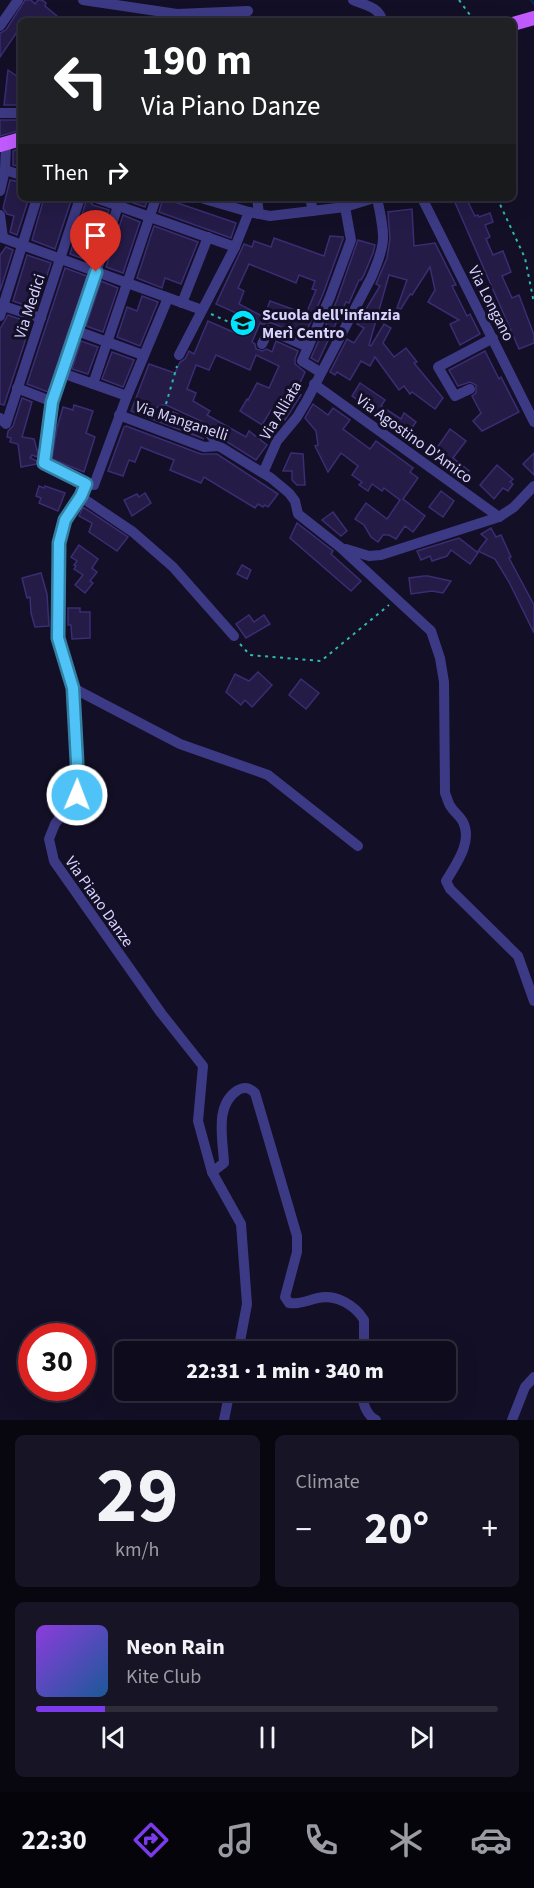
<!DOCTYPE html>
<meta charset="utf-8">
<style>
:root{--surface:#0e0b1c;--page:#171425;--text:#f1f3f6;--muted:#9b9ba3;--line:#2e2b3b;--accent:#7c3aed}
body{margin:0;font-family:"Source Sans 3",sans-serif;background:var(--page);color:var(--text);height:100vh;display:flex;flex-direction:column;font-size:22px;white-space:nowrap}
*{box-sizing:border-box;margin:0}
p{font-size:20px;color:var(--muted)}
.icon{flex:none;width:33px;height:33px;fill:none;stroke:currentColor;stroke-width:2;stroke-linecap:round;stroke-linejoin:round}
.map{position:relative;height:1420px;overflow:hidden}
.sheet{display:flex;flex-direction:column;gap:15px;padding:15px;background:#08060f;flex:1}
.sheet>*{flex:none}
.guide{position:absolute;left:18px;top:18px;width:498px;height:183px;border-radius:9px;box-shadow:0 6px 24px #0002,0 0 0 2px var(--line);background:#202124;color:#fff;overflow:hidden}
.speed{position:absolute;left:18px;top:1323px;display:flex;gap:12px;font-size:30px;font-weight:700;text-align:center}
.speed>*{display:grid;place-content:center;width:78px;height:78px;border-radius:50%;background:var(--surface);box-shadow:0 6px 24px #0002,0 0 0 2px var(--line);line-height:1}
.speed .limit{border:9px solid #d22;background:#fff;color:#111}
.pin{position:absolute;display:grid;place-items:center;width:51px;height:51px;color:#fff;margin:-62px -26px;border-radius:50% 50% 50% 0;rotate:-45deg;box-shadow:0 0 6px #0007}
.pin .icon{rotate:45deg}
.me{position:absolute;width:66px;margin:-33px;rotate:1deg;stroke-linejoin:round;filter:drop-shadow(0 0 4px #0008)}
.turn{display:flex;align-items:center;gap:21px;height:126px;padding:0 24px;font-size:27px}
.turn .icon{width:78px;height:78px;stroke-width:2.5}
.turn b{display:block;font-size:42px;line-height:51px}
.then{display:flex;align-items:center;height:57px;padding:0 24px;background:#0003;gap:12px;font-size:22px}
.big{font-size:45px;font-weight:800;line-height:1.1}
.sheet .tile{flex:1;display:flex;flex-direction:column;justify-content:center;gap:9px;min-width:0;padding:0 21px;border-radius:9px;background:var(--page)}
.sheet .dial{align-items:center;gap:0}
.dial b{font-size:78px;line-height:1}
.song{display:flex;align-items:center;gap:18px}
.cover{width:72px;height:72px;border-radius:9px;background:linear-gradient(135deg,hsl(270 70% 55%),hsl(210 70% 35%))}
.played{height:6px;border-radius:3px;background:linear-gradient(90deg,var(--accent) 15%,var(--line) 15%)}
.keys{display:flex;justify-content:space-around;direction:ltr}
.heat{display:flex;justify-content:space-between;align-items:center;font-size:33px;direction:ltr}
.sheet .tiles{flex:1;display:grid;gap:15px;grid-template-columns:1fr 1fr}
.tile:last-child{grid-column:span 2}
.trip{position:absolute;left:114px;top:1341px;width:342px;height:60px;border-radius:9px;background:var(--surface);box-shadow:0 6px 24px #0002,0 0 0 2px var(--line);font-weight:800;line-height:60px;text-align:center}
.menu{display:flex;height:96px;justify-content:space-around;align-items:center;background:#06040b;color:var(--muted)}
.menu .icon{width:42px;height:42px}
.menu .active{color:var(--accent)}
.menu b{font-size:27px;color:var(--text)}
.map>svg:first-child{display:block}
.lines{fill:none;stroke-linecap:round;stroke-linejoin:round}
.stream{stroke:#0c2248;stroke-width:3}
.building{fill:#241b47;stroke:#3b2d73;stroke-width:1.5;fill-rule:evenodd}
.path{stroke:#2fb8b0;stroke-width:2;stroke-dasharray:3 4.5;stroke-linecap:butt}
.minor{stroke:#3d3a85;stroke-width:10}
.major{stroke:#c25bff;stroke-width:14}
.route-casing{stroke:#337fa1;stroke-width:15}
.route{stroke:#4fc3f7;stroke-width:10}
.labels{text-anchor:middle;stroke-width:6;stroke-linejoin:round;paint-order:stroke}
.street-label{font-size:16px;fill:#d9d4ff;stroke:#130f26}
.poi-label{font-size:16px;font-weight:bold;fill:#d9d4ff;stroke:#130f26;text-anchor:start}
</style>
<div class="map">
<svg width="534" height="1420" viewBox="0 0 534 1420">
<rect width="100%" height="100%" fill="#130f26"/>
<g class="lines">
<path class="stream" d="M531,0L534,4"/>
</g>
<g class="building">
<path d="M25,0H31L35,4L38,0H42L46,3L45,6L63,21H46L41,17L38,21H21V26L0,57V33L6,30Z"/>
<path d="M8,70L21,79V105H4Z"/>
<path d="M0,120H21V130L0,136Z"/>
<path d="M21,148V167L13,165V151Z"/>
<path d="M10,180L21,182V198H29L17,235L10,232L14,216L7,214L3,208Z"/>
<path d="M44,198H72L55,249L32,240Z"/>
<path d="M87,198L93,205L109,210L92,262L70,254Z"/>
<path d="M119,198H148L145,207Z"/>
<path d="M163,198L236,223L231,238L159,212Z"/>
<path d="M453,198H466L475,216L478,215L479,217L490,213L493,222L485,225L490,237L486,239L493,255L503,251L511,272L502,276L512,298L519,295L534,335V343L519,349Z"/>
<path d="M412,209L414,246L435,243L456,285L452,286L467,316L470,314L480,334L460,345L450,324L459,320L428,302L435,290L430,267L412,295L410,294L401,309L397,308L407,280L389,275L369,345L371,346L384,324L391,328L383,343L394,357L406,348L417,362L414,363L443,398L435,409L412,392L410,394L404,386L399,390L375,357L370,366L361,361L350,380L337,372L335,375L330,372L347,339L354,343L364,328L357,324L380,286L376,284L387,258L390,239L388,212Z"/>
<path d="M123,215L140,222L123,273L106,267Z"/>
<path d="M154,226L198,242L181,284L165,278L162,288L137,278Z"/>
<path d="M330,236L343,237V239L323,294L304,337L272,323H265L264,325L260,323L252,342L255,344L256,349L262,351L267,349L272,352L276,341L298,351L295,359V364L305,372L296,392L301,395L285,420L271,410L262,425L240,411L247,399L248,400L257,383L269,388L279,366L256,355L250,370L216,355L209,370L196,365L187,389L196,393L193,401L210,411L207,415L246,437L249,431L267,445L256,460L224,440L212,426L166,405H162L156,408L157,417L204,439L131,411L149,364L175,373L180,362L185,359L189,351L194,354L208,321L240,335L247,318L216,304L244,244L252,247L254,241L271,247L274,238L324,256ZM249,264L296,283L299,275L315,281L312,289L316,290L306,314L270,301L264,317L239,304L244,291L238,288Z"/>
<path d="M358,240L375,245L373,253L364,275L361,280H359L349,303L346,302L318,362L311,358L337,300Z"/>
<path d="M6,247L13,250L0,291V255Z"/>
<path d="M27,255L51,263L36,309L13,301Z"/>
<path d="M65,268L87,276L48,392L27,384Z"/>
<path d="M101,281L118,288L103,332L86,326Z"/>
<path d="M142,296L158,302L140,346L117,337L127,307L137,311Z"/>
<path d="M8,315L31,323L4,405L0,404V329Z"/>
<path d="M81,341L98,347L88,374L72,369Z"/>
<path d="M485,351L499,379L501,377L519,412L482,431L473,421L481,413L472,396L476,393V385L470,382L458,386L449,370Z"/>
<path d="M112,352L134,360L123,387L102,379Z"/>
<path d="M360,383L385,400L381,406L401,419L404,413L416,422L405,438L393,429L395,427L376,414L375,416L362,407L363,404L352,396Z"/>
<path d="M22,398L32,402L22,437L34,439L38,454L37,457L32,455L30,458L37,461V464L21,467L18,444L10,442L11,438L7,437L8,431L13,426Z"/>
<path d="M313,404L328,415L333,408L350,420L343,429L370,449L376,441L413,468L410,472L418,478L403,499L425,516L413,532L405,526L396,539L389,535H383L378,542L371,537L364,525L355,519L366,503L387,519L400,500L384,488L382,491L372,484L368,491L359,485L362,482L352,475L358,466L341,453L328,472L315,446L318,445L316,431L305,418Z"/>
<path d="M74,405L93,411L86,433L95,437L84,472L52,459L57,428L63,407L73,410Z"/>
<path d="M126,426L201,454H217L278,494L268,507L265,505L263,507L258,504L255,508L204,477L201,483L170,470L174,460L141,447L135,462L129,460L123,476L108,471L124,427Z"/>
<path d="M450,429L466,441L453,458L469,471L464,478L432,455Z"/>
<path d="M291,453L303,454L305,485H297L292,480V471H283Z"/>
<path d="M534,453V475L523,464Z"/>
<path d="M497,465L513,479L510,482L513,484L508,491L503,488L494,499L480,485Z"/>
<path d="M39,486L44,488L45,486L65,493L58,511L39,503L41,498L36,496Z"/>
<path d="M441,491L454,501L443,517L429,507Z"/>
<path d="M145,493L151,503L132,516L124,500L137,494L139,497Z"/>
<path d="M83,507L128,537L117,551L89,532L92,523L79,516Z"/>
<path d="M333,512L347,531L341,536L322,520Z"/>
<path d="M297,523L333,551L331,554L361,581L351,591L290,538Z"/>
<path d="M491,528L496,537L501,535L511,557L509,558L534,605V633L509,582L495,559L478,551L487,539L481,534Z"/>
<path d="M459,538L478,553L470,564L451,550L447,556L432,561L430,556L421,560L417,551Z"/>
<path d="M79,545L98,559L92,568L97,572L90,581L93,583L85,593L75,585L83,575L74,569L76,566L74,565L77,561L71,557Z"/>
<path d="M242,565L251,570L247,579L237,574Z"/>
<path d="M41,573L47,594L49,626L35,627L31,613L30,597L27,598L22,578Z"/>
<path d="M424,576H428L451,581L443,593L432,591L411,594L409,578Z"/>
<path d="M68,608H80V612H90V638L72,639L71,625H68Z"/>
<path d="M249,615L254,622L264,615L270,624L246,638L236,624Z"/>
<path d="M258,672L272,685L252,707L245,700L241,705L226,692L235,674L249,681Z"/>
<path d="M301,679L319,693L306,709L289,695Z"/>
</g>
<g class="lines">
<g class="path">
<path d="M459,0L470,15L471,21"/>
<path d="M497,198L525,258L534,303"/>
<path d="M211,314L238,326L235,332L240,335"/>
<path d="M166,404L177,366"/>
<path d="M240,644L250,655L321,661L389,605"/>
</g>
<g class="minor">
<path d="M83,0L177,14L248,11"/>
<path d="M353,0C364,5 380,7 382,21"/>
<path d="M0,26L18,0"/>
<path d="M0,113H21"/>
<path d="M5,170L21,175"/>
<path d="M0,191L5,170L6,145"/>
<path d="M96,198L235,247"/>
<path d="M201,198L249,212L270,216L345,207L374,198"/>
<path d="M257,198L259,214"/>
<path d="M310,198L313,211"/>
<path d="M422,198L534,422"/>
<path d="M118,206L53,402L44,463L86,484L81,497L65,520L59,543L58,638L73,688L77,762V795L55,824L49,839L54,861L161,1013L203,1066L198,1121L212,1172L241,1224L247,1304L238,1352"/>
<path d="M0,215L3,238"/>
<path d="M3,238L202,310"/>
<path d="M182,303L208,237"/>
<path d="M0,305L41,318"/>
<path d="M0,316L37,198"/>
<path d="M77,331L143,355"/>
<path d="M262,344L269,330L308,347"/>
<path d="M179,355L235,247L249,212"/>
<path d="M320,372L302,361L330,297L351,240L345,207"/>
<path d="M62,373L127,396"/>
<path d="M93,384L156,198"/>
<path d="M314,384L499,517"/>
<path d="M17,388L53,402"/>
<path d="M470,389L455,396L438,367L493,338"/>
<path d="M163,412L209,433L219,446"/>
<path d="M119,415L204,447L219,446L271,478L289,493L295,501L298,514L340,547L431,631L440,658L444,682L445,793C447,797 448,803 451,807C454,812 460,816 463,822C473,842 456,864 446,881L450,889L518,956L534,1001"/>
<path d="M0,418L6,424L80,198"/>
<path d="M263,473L277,441L297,417L306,402L371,278C387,242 385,236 377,198"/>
<path d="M86,484L94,485L127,396L168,298"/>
<path d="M81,497L133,532L173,567L234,636"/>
<path d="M346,549L369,556L381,555L499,517L514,507L534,486"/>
<path d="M73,688L180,744L268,775L358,846"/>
<path d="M212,1172L224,1163C223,1139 214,1105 238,1090C245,1086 250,1088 255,1093L297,1236V1252L285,1297L289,1303C299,1305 308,1300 318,1298C336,1294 355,1305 364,1320V1352"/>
<path d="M362,1390C362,1402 366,1415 376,1420"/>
<path d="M224,1420L230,1390"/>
<path d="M512,1420L525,1387L534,1377"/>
</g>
<g class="major">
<path d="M513,24L534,18"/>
<path d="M0,145L21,139"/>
</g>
</g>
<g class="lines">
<g class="route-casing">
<path id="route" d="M77,795V762L73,688L58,638L59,543L65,520L81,496L86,484L44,463L52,402L96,272"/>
</g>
<use href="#route" class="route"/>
</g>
<defs>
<g id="school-disc" transform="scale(1.35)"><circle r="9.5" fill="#00e5ff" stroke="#130f26"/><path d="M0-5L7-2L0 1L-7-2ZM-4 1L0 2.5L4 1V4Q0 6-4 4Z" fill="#111"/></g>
</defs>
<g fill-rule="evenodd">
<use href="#school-disc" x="243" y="323"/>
</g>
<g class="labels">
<g class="street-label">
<text transform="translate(492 303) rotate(63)" y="6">Via Longano</text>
<text transform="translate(29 306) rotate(-72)" y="6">Via Medici</text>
<text transform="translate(280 410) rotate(-59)" y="6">Via Alliata</text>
<text transform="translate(182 420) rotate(18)" y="6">Via Manganelli</text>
<text transform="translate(415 438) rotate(36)" y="6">Via Agostino D'Amico</text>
<text transform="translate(100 901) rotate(55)" y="6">Via Piano Danze</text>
</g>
<g class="poi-label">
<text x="262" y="320">Scuola dell'infanzia<tspan x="262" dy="18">Merì Centro</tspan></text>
</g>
</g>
</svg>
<div class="speed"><div class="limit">30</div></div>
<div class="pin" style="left:96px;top:272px;background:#d93025"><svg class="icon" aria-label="arrive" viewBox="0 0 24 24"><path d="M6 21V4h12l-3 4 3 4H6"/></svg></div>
<svg class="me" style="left:77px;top:795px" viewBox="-20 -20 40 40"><circle r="17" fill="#4fc3f7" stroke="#fff" stroke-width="3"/><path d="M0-11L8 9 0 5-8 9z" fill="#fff"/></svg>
<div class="trip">22:31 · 1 min · 340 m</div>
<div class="guide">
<div class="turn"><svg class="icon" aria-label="left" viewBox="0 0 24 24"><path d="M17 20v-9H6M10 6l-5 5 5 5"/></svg><div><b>190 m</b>Via Piano Danze</div></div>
<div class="then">Then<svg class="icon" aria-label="right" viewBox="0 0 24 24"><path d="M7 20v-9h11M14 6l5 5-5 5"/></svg></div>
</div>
</div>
<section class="sheet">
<div class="tiles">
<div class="tile dial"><b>29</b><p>km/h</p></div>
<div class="tile"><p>Climate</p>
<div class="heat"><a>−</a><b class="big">20°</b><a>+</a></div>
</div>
<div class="tile">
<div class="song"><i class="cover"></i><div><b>Neon Rain</b><p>Kite Club</p></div></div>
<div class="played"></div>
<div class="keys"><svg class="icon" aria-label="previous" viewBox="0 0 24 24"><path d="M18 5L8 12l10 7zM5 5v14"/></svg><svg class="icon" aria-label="pause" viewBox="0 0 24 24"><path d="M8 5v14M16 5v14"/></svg><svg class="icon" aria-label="next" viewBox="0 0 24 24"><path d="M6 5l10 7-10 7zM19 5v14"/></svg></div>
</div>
</div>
</section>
<nav class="menu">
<b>22:30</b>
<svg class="icon active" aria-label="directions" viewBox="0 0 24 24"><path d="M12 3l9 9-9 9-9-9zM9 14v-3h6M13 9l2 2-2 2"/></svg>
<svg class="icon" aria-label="music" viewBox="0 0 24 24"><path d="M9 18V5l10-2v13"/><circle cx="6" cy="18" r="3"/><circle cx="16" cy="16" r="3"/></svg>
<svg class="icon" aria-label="phone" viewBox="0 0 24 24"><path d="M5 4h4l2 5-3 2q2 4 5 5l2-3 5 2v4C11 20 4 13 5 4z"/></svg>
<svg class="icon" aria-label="climate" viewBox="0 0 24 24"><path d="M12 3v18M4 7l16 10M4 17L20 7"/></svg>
<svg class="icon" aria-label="car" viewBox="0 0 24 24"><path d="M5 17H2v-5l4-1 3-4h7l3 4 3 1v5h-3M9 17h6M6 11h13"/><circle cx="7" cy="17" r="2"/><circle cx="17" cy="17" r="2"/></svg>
</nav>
